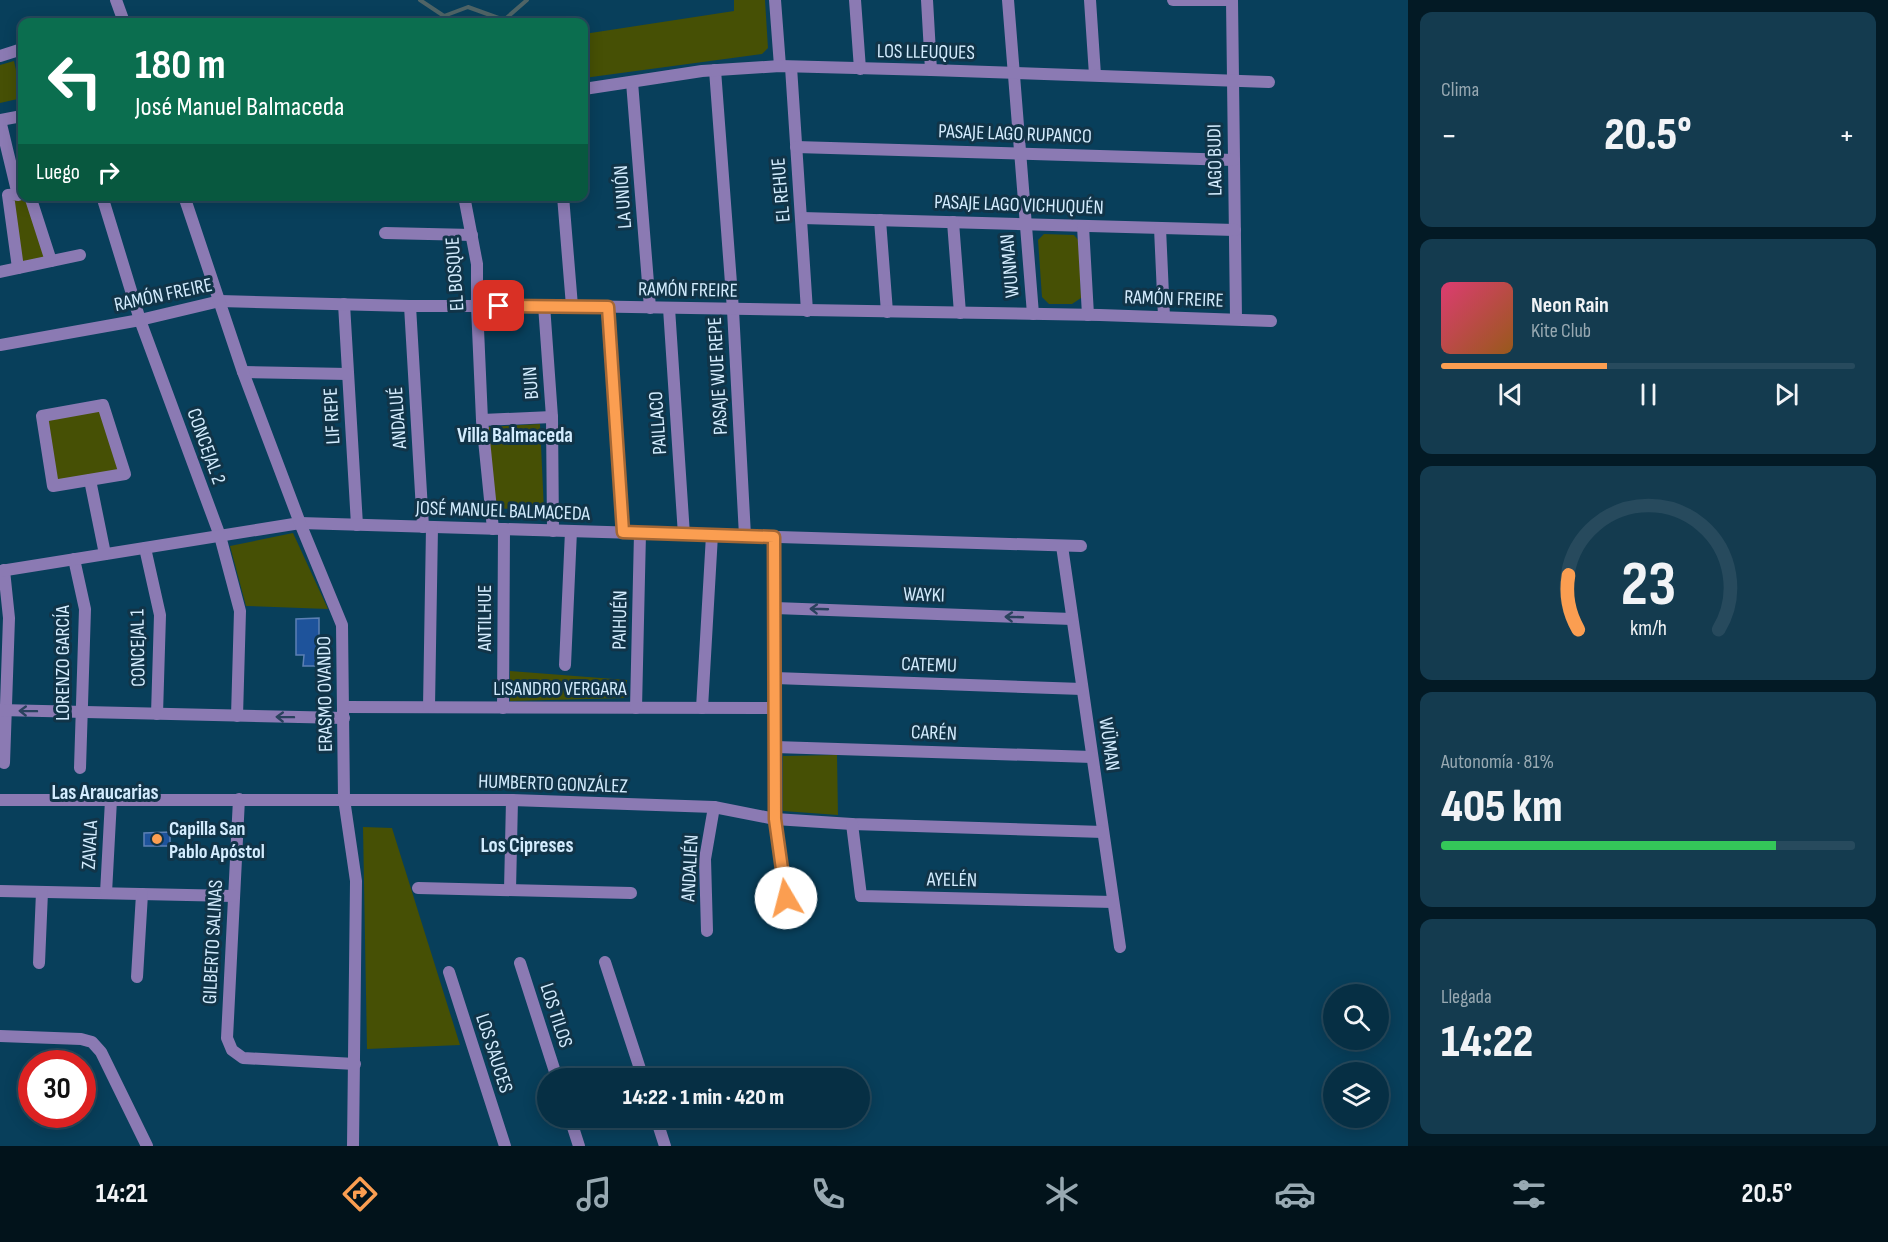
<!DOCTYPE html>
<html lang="es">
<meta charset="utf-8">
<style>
:root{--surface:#062f44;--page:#143b4f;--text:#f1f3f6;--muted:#98a9b2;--line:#274a5d;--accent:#fb9e51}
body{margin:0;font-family:"Sofia Sans Condensed",sans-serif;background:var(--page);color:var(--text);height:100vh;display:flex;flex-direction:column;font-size:22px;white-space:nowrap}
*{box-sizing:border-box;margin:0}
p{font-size:20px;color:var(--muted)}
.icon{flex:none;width:33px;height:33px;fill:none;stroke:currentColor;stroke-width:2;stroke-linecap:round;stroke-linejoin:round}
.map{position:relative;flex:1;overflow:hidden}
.sheet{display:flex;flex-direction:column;gap:12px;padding:12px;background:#031a25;width:480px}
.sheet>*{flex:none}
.top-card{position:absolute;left:18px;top:18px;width:570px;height:183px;border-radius:12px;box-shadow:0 3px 15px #0003,0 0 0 2px var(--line);background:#0b6e4f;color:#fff;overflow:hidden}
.buttons{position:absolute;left:1323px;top:984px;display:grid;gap:12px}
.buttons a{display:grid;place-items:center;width:66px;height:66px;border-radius:50%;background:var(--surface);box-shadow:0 3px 15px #0003,0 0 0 2px var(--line);font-size:30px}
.speed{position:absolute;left:18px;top:1050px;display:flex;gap:12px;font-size:30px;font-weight:700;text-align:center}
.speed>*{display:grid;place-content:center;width:78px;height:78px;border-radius:50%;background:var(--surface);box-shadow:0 3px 15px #0003,0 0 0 2px var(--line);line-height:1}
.speed .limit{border:9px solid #d22;background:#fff;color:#111}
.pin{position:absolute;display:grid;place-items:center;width:51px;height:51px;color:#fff;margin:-26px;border-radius:12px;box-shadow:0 3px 9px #0006}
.me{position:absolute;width:66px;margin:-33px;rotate:352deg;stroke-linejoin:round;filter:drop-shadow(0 0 4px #0008)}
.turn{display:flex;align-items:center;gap:21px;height:126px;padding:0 18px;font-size:27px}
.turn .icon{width:78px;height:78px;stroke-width:2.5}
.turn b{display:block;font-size:42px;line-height:51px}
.then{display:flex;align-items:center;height:57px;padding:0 18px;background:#0003;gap:12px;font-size:22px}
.big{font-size:45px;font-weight:800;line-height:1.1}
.sheet .card{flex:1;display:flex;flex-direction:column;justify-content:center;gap:9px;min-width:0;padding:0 21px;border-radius:12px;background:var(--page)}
.sheet .dial{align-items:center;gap:0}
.dial svg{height:156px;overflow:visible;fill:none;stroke:var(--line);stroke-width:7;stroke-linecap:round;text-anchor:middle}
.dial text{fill:var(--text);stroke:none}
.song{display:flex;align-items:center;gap:18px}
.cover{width:72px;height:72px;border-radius:9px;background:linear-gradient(135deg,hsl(340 70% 55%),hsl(30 70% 35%))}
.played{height:6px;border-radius:3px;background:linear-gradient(90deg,var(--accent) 40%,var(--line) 40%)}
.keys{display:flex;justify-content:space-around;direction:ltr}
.heat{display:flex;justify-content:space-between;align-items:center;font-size:33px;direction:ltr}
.charge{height:9px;border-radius:4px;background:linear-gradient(90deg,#34c759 81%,var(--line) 0)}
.trip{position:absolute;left:537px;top:1068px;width:333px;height:60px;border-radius:30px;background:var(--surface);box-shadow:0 3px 15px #0003,0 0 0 2px var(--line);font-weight:800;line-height:60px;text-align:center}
.menu{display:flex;height:96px;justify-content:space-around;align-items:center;background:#02131b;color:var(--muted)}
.menu .icon{width:42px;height:42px}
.menu .current{color:var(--accent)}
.menu b{font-size:27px;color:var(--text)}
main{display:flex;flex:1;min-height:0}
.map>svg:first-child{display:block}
.green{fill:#465005}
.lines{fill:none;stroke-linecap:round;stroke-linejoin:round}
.stream{stroke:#4f6466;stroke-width:4}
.building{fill:#1e539b;stroke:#5c80b4;stroke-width:1.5}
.minor{stroke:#8b7ab3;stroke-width:12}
.tertiary{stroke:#8b7ab3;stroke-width:12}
.oneway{stroke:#29425d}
.route-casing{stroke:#a36735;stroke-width:15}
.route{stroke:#fb9e51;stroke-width:10}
.poi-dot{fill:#fb9e51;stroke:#113448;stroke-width:2}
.labels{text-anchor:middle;stroke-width:6;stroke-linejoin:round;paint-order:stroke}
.street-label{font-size:20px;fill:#d3ecfe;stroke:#113448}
.poi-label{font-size:20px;font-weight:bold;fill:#d3ecfe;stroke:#113448;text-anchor:start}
.neighbourhood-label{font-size:21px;font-weight:bold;fill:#d3ecfe;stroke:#113448}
</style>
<main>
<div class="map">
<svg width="1408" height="1146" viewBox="0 0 1408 1146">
<rect width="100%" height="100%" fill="#083f5b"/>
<g class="green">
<path d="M734,0H765L768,48L762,54L584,78V34L734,11Z"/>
<path d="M14,61L22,98L0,103V65Z"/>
<path d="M9,195L29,197L50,261L19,268Z"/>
<path d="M1044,234L1074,235L1079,241L1081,298L1072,304H1049L1042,297L1038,240Z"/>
<path d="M102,406L124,473L54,485L42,417Z"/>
<path d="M540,424L544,511L495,508L488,427Z"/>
<path d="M293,533L328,609L246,606L230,546Z"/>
<path d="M510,671L627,680L626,698L510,701Z"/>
<path d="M837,755L838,815L783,811V756Z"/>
<path d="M363,827L392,828L460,1045L367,1049Z"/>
</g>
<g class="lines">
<path class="stream" d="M420,0L444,16L468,7L504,20L527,0"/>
</g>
<g class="building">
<path d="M319,618V666H303L304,655H296V619Z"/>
<path d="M170,832V846H144V833Z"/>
</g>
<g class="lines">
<g class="minor">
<path d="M775,0L780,66"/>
<path d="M855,0L860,69"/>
<path d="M927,0L931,70"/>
<path d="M1008,0L1033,314"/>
<path d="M1090,0L1095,75"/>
<path d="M1173,0H1232"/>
<path d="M1232,0L1236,319"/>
<path d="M0,56L22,49"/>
<path d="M791,67L807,311"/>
<path d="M715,70L733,310L745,536"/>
<path d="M632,82L650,308"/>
<path d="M584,89L702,71L780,66L931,70L1269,82"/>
<path d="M0,120L18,195"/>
<path d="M0,120L22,116"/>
<path d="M796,147L1234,160"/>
<path d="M30,196L51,261"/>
<path d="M102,196L140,320L220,536L240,611L237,716"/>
<path d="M464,196L477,264V306L482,420L493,529"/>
<path d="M563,196L572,306"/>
<path d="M802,218L1235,230"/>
<path d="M880,220L887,312"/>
<path d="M953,222L960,313"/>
<path d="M1083,226L1088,315"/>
<path d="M1160,228L1164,317"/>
<path d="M385,233L472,235"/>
<path d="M18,268L8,195L22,194"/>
<path d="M0,272L80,255"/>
<path d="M344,304L357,525"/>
<path d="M544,305L552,417L553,531"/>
<path d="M410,306L423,527"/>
<path d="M607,307L623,532"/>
<path d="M669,308L684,535"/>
<path d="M0,345L140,320L220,301L410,306H572L1100,315L1271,321"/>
<path d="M243,372L348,374"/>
<path d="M103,405L125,474L53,486L42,416Z"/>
<path d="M482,420L552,417"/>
<path d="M90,480L105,554"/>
<path d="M774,537L775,819L788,917"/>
<path d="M1062,546L1120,947"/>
<path d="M145,548L160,615L157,714"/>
<path d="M74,559L85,609L80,768"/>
<path d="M4,570L9,618L4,763"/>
<path d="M0,571L300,523L1081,546"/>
<path d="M775,608L1072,619"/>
<path d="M565,665L571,531"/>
<path d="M775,678L1082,689"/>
<path d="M344,707L775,708"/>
<path d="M429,707L432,527"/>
<path d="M503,708L504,529"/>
<path d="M636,708L640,533"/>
<path d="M702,708L712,535"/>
<path d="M0,710L344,718"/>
<path d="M775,747L1092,757"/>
<path d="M239,799L227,1038L232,1050L243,1058L355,1064"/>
<path d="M0,800H512L714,807L775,819L852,824L1103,832"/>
<path d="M852,824L861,896L1113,902"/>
<path d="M418,888L631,893"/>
<path d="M510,890L512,800"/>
<path d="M0,891L234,896"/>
<path d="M106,893L111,800"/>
<path d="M707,931L705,859L714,807"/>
<path d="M605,962L643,1078"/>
<path d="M39,963L42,892"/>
<path d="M520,963L557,1078"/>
<path d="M449,972L505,1146"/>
<path d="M137,977L142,894"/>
<path d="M0,1036L81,1039L92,1042L101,1052L147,1146"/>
<path d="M570,1118L579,1146"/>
<path d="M656,1118L665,1146"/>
</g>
<g class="tertiary">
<path d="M116,0L124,22"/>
<path d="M184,196L243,372L300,523L342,625L344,799L356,881L353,1146"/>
</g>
</g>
<defs><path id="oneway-shaft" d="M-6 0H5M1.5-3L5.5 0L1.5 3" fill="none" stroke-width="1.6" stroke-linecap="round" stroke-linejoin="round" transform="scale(1.5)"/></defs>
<g class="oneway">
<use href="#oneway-shaft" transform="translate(819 609) rotate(-178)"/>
<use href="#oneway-shaft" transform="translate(1014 617) rotate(-178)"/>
<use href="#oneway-shaft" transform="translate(28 711) rotate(-179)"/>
<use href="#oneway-shaft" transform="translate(285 717) rotate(-179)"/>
</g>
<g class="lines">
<g class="route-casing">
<path id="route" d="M499,306L608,307L623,532L774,537L775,819L786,898"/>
</g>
<use href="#route" class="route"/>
</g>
<circle class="poi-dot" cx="157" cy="839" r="6"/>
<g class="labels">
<g class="street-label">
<text transform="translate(926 51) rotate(1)" y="7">LOS LLEUQUES</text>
<text transform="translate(1015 133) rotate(2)" y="7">PASAJE LAGO RUPANCO</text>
<text transform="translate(1214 160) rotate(-91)" y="7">LAGO BUDI</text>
<text transform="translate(780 190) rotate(-95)" y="7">EL REHUE</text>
<text transform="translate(622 197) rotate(-94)" y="7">LA UNIÓN</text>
<text transform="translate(1019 204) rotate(2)" y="7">PASAJE LAGO VICHUQUÉN</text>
<text transform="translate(1009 266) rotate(-95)" y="7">WUNMAN</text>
<text transform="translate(454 274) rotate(-94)" y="7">EL BOSQUE</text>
<text transform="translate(688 289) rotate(1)" y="7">RAMÓN FREIRE</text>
<text transform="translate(163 294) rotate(-12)" y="7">RAMÓN FREIRE</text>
<text transform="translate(1174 298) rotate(2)" y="7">RAMÓN FREIRE</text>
<text transform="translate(717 376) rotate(-93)" y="7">PASAJE WUE REPE</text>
<text transform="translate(530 383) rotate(-94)" y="7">BUIN</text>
<text transform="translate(331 416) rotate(-93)" y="7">LIF REPE</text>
<text transform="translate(397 418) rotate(-94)" y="7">ANDALUÉ</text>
<text transform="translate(657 423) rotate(-94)" y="7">PAILLACO</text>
<text transform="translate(207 446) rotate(70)" y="7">CONCEJAL 2</text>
<text transform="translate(503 510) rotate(2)" y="7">JOSÉ MANUEL BALMACEDA</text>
<text transform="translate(924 594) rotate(2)" y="7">WAYKI</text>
<text transform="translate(484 618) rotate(-90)" y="7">ANTILHUE</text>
<text transform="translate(619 620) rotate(-89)" y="7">PAIHUÉN</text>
<text transform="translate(137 648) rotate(-91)" y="7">CONCEJAL 1</text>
<text transform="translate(62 663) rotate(-90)" y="7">LORENZO GARCÍA</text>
<text transform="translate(929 664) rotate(2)" y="7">CATEMU</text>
<text x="560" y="695">LISANDRO VERGARA</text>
<text transform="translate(324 694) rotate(-91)" y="7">ERASMO OVANDO</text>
<text transform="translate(934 732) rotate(2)" y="7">CARÉN</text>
<text transform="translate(1110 744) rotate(82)" y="7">WÜMAN</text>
<text transform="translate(553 783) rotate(2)" y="7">HUMBERTO GONZÁLEZ</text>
<text transform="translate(89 845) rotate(-87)" y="7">ZAVALA</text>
<text transform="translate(689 868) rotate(-87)" y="7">ANDALIÉN</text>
<text transform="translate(952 879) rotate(1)" y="7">AYELÉN</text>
<text transform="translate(212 942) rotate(-87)" y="7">GILBERTO SALINAS</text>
<text transform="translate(557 1015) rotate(72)" y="7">LOS TILOS</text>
<text transform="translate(495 1053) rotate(72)" y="7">LOS SAUCES</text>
</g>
<g class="poi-label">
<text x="169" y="835">Capilla San<tspan x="169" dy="23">Pablo Apóstol</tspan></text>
</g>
<g class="neighbourhood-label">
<text x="515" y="442">Villa Balmaceda</text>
<text x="105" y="799">Las Araucarias</text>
<text x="527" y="852">Los Cipreses</text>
</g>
</g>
</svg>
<div class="buttons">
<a><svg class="icon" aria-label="search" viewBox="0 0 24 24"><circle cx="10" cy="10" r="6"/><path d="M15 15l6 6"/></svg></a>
<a><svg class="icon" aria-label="layers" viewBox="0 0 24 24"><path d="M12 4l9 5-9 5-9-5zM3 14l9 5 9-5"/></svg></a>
</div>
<div class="speed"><div class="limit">30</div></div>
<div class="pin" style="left:499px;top:306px;background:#d93025"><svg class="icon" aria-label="arrive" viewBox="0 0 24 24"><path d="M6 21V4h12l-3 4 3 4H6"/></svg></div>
<svg class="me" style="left:786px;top:898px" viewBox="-20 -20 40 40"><circle r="19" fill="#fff"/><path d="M0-13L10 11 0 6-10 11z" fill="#fb9e51"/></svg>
<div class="trip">14:22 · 1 min · 420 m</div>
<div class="top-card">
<div class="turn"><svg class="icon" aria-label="left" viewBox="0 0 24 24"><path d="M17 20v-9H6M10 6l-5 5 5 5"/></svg><div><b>180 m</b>José Manuel Balmaceda</div></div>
<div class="then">Luego<svg class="icon" aria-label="right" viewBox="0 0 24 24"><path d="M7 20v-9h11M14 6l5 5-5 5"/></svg></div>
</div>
</div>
<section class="sheet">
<div class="card"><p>Clima</p>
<div class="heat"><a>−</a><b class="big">20.5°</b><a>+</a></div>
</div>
<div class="card">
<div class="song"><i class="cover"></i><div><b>Neon Rain</b><p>Kite Club</p></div></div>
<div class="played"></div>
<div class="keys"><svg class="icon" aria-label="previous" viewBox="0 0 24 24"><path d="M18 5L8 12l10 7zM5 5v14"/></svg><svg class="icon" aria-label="pause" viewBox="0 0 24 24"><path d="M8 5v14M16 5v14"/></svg><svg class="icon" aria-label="next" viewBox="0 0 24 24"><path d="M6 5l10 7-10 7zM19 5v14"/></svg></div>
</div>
<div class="card dial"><svg viewBox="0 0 100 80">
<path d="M14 69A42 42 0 1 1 86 69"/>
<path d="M14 69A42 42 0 0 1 9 41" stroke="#fb9e51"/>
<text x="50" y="56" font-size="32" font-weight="700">23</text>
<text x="50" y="72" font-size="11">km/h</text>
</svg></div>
<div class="card"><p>Autonomía · 81%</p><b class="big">405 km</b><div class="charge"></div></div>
<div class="card"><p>Llegada</p><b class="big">14:22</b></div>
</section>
</main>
<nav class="menu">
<b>14:21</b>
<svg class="icon current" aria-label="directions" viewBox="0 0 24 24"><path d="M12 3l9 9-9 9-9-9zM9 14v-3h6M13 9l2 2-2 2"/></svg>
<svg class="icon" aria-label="music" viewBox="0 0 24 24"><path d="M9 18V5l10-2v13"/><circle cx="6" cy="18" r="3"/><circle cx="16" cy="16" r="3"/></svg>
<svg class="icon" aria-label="phone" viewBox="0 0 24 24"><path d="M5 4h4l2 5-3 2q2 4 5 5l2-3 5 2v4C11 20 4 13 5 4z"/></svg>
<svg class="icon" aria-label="climate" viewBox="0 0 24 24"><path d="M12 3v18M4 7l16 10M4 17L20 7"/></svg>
<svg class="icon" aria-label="car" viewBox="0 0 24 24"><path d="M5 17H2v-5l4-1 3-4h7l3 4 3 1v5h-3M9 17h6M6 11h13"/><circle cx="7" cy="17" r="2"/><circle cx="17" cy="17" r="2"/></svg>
<svg class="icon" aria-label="filters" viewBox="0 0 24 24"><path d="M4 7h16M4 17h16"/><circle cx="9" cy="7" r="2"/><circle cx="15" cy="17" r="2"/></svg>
<b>20.5°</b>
</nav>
